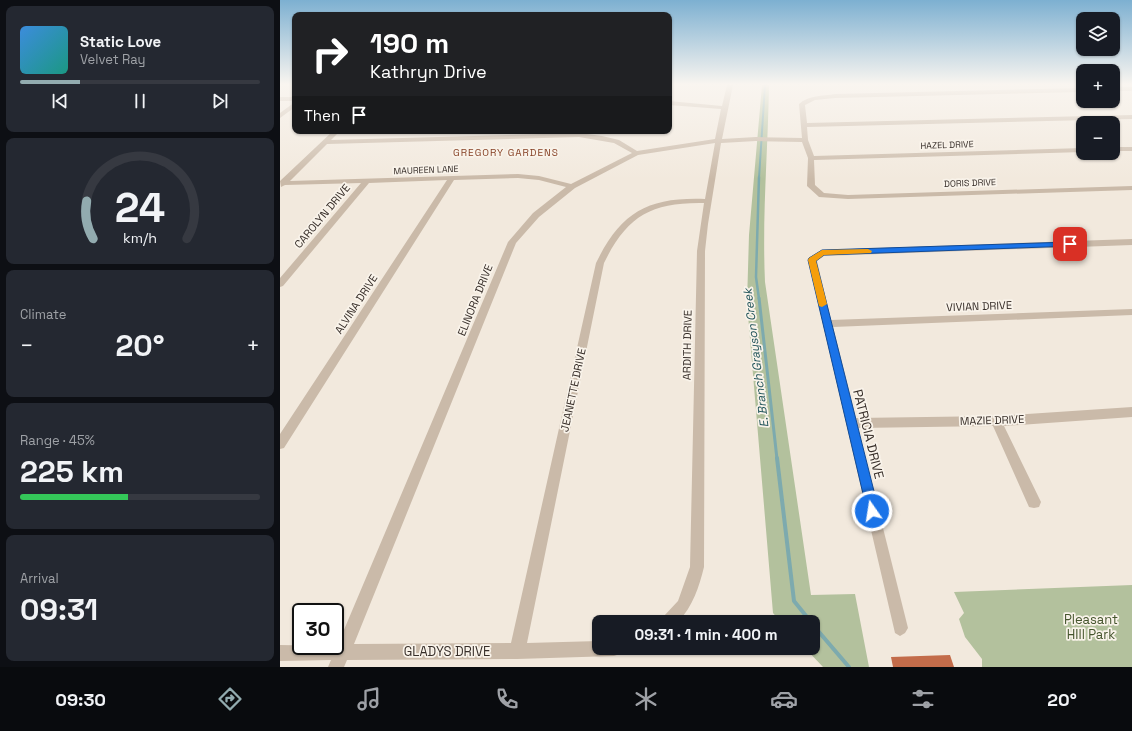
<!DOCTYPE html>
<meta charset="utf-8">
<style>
:root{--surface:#171b24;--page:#242831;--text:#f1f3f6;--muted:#9ea1a6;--line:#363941;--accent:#92abaf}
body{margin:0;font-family:"Space Grotesk",sans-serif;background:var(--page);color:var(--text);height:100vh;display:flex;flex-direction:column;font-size:15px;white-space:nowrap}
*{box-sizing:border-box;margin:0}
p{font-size:13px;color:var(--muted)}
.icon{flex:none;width:22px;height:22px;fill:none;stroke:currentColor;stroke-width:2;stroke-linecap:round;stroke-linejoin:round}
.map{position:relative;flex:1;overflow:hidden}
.side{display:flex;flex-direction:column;gap:6px;padding:6px;background:#0d0f14;width:280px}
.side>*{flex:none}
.banner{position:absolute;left:12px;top:12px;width:380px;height:122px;border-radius:8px;box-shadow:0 1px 3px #0004;background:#202124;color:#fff;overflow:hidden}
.buttons{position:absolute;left:796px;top:12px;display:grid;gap:8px}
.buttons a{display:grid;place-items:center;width:44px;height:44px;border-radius:8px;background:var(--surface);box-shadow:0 1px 3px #0004;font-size:20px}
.speed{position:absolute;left:12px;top:603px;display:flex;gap:8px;font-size:20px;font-weight:700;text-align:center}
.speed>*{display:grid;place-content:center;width:52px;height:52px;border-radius:50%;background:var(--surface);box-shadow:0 1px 3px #0004;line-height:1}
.speed .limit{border:2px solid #111;border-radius:6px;background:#fff;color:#111}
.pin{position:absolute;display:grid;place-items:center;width:34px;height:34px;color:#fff;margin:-17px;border-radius:8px;box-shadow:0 2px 6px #0006}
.me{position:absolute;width:44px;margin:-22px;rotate:347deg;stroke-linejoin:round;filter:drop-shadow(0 0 3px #0008)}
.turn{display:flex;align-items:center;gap:14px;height:84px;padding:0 12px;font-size:18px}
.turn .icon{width:52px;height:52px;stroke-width:2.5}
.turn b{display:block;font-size:28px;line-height:34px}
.then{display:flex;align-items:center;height:38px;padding:0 12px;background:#0003;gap:8px;font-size:15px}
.big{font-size:30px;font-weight:700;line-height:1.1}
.side .card{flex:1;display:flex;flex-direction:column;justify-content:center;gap:6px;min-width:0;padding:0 14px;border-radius:8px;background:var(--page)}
.side .dial{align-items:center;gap:0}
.dial svg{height:104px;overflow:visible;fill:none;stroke:var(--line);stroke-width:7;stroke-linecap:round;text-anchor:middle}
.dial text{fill:var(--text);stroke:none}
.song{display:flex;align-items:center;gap:12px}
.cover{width:48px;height:48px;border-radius:6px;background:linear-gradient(135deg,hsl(210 70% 55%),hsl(170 70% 35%))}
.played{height:4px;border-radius:2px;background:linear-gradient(90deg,var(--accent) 25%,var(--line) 25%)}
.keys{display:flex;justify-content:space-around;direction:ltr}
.heat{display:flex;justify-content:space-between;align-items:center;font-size:22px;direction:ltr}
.charge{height:6px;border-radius:3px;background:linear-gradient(90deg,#34c759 45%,var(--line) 0)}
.trip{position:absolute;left:312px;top:615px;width:228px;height:40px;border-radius:8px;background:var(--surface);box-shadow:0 1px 3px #0004;font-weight:700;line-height:40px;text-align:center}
.menu{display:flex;height:64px;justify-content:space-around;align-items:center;background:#090b0e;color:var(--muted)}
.menu .icon{width:28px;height:28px}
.menu .current{color:var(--accent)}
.menu b{font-size:18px;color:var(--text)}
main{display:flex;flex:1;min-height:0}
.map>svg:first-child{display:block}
.green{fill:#b3c19d}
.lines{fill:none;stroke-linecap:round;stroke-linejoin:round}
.stream-far3{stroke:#7daaae;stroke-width:2}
.stream-far2{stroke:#7daaae;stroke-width:2.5}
.stream-far1{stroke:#7daaae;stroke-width:3}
.stream{stroke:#7daaae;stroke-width:4}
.building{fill:#c36c4a}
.minor{fill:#cabaa9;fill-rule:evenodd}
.route{fill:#1a73e8;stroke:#114b97}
.slow{fill:#f59e0b}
.labels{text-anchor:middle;stroke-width:3.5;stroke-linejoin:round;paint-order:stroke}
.far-street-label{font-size:9px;fill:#372e29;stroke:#f9f3ea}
.far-neighbourhood-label{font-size:10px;letter-spacing:1px;fill:#853f23;stroke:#f9f3ea}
.street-label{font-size:11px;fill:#372e29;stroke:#f9f3ea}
.water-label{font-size:12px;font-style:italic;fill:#1f5258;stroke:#f9f3ea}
.near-street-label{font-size:13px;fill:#372e29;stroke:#f9f3ea}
.near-park-label{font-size:13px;fill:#45552d;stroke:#f9f3ea}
</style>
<main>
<section class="side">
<div class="card">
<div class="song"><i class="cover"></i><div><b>Static Love</b><p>Velvet Ray</p></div></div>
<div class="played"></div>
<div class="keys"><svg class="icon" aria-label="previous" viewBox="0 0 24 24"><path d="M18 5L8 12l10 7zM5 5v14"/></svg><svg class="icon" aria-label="pause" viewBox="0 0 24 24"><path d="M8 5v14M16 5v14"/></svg><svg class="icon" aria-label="next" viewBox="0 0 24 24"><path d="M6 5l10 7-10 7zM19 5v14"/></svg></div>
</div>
<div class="card dial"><svg viewBox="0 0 100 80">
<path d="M14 69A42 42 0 1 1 86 69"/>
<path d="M14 69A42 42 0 0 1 9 40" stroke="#92abaf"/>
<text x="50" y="56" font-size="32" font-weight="700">24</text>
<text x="50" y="72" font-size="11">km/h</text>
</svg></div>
<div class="card"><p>Climate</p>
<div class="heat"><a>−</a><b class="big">20°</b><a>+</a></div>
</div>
<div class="card"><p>Range · 45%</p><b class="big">225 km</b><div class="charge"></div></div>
<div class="card"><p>Arrival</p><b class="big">09:31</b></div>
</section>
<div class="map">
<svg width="852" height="667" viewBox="0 0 852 667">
<rect width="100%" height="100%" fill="#f2e9dd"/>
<g class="green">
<path d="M482,85H489C488,151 482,217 485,282L531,595L575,594L589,667H543L525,648H533V622H501L493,613L467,303L469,235Z"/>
<path d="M852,585V667H702V659L685,637L679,619L684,613L674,592Z"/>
</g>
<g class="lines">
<path class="stream-far3" d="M479,178L485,85"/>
<path class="stream-far2" d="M479,299L476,277L479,177"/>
<path class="stream-far1" d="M479,298L497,459"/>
<g class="stream">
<path d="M497,458L514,601L531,622"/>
<path d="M533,625L569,667"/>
</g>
</g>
<path class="building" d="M670,655L674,667H613L611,657Z"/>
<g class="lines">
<g class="minor">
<path d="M447,85H453L442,139L476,137L522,138L519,104C529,95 542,96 555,94L803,88V92L555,98L535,100L525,105L527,123L852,115V119L527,127L528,140L534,156L803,148V152L534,160L535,185L544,193L568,195L852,186V190L568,199L539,197L527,186L528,158L522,142L476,141L441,143L428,224L425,251L424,567C419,587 413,606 398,622H380L383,617L398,601L410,567L417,251L424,203C371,202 347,216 324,263L247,643L319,641V648H342L340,654L334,656L237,659L67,660L64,667H48L51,660L0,661V645L55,646V644H58L228,242L253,213L286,187L259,180L238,178L174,180L4,448L0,449V434L167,180L89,183L3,286L0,287V278L81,183L5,185L1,187L0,181L53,131H60L51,140L299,133L322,136L339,140L357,151L435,139L441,109L389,105V101L442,106ZM299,137L334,143L352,153L291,184L259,176L238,174L10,181L47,144ZM435,143L425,199C368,197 341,212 316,263L231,643L74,644L236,243L259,217L295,188L358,155Z"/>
<rect x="833" y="87" width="19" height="4"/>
<rect x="0" y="97" width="15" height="4"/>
<path d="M15,102V107L0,118V113Z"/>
<rect x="833" y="147" width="19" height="4"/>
<path d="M852,239V245L544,256L537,261L551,320L852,309V315L553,327L576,418L716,416L852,407V417L724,426L761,502L759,507L754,508L749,507L713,426L578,428L628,628L625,633L620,636L615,633L528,260L542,250Z"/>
</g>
</g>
<linearGradient id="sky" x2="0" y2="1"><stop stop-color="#7db0d1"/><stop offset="0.47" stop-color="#f9f5f0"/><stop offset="1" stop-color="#f9f5f0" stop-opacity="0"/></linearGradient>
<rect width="852" height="179" fill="url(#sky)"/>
<path class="route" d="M790,242L794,244L793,246L544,255L536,261L599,511L597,515L592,517L588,515L528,260L529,258L542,250Z"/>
<path class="slow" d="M588,249L592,251L591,253L544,255L536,261L547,304L542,307L539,306L528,260L529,258L542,250Z"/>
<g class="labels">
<g class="far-street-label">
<text transform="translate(667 145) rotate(-2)" y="3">HAZEL DRIVE</text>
<text transform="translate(146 170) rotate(-2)" y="3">MAUREEN LANE</text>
<text transform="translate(690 183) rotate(-2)" y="3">DORIS DRIVE</text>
</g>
<g class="far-neighbourhood-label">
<text x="226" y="156">GREGORY GARDENS</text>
</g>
<g class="street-label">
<text transform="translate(42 216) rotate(-50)" y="4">CAROLYN DRIVE</text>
<text transform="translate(195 300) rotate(-68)" y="4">ELINORA DRIVE</text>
<text transform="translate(76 304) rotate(-57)" y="4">ALVINA DRIVE</text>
<text transform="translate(699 306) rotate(-2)" y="4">VIVIAN DRIVE</text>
<text transform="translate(407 345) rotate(-89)" y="4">ARDITH DRIVE</text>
<text transform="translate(293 390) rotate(-78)" y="4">JEANETTE DRIVE</text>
<text transform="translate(712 420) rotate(-2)" y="4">MAZIE DRIVE</text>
</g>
<g class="water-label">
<text transform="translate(476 358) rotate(-97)" y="4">E. Branch Grayson Creek</text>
</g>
<g class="near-street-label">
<text transform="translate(589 434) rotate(76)" y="5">PATRICIA DRIVE</text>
<text x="167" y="656">GLADYS DRIVE</text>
</g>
<g class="near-park-label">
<text x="811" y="624">Pleasant<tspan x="811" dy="15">HIll Park</tspan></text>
</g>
</g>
</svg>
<div class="buttons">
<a><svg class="icon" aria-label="layers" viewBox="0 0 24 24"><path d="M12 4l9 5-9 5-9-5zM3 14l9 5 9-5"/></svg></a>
<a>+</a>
<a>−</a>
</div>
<div class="speed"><div class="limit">30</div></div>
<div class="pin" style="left:790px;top:244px;background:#d93025"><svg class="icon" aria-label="arrive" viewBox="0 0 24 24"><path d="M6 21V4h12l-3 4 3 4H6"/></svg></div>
<svg class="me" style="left:592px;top:511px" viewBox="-20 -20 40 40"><circle r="17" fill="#1a73e8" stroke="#fff" stroke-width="3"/><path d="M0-11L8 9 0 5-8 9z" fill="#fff"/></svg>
<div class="trip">09:31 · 1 min · 400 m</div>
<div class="banner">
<div class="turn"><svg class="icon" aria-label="right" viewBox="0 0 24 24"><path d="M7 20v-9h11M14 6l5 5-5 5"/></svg><div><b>190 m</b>Kathryn Drive</div></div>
<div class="then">Then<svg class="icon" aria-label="arrive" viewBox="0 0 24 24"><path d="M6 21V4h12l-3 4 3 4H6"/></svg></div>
</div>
</div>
</main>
<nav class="menu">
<b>09:30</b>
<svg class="icon current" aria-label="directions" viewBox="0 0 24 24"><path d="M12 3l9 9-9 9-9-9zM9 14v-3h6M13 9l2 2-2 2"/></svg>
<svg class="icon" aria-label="music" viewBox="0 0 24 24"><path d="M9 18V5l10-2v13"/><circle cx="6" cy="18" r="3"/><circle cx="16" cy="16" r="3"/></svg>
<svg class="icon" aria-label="phone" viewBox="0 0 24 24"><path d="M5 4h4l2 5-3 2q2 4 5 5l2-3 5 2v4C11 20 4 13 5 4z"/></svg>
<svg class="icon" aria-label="climate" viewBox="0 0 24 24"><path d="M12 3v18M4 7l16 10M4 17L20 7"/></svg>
<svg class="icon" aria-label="car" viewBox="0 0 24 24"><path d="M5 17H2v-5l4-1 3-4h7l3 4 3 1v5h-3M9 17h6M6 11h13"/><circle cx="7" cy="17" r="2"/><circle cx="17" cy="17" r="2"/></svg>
<svg class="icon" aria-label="filters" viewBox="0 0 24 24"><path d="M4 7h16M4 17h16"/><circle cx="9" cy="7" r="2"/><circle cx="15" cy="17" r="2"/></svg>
<b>20°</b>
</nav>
